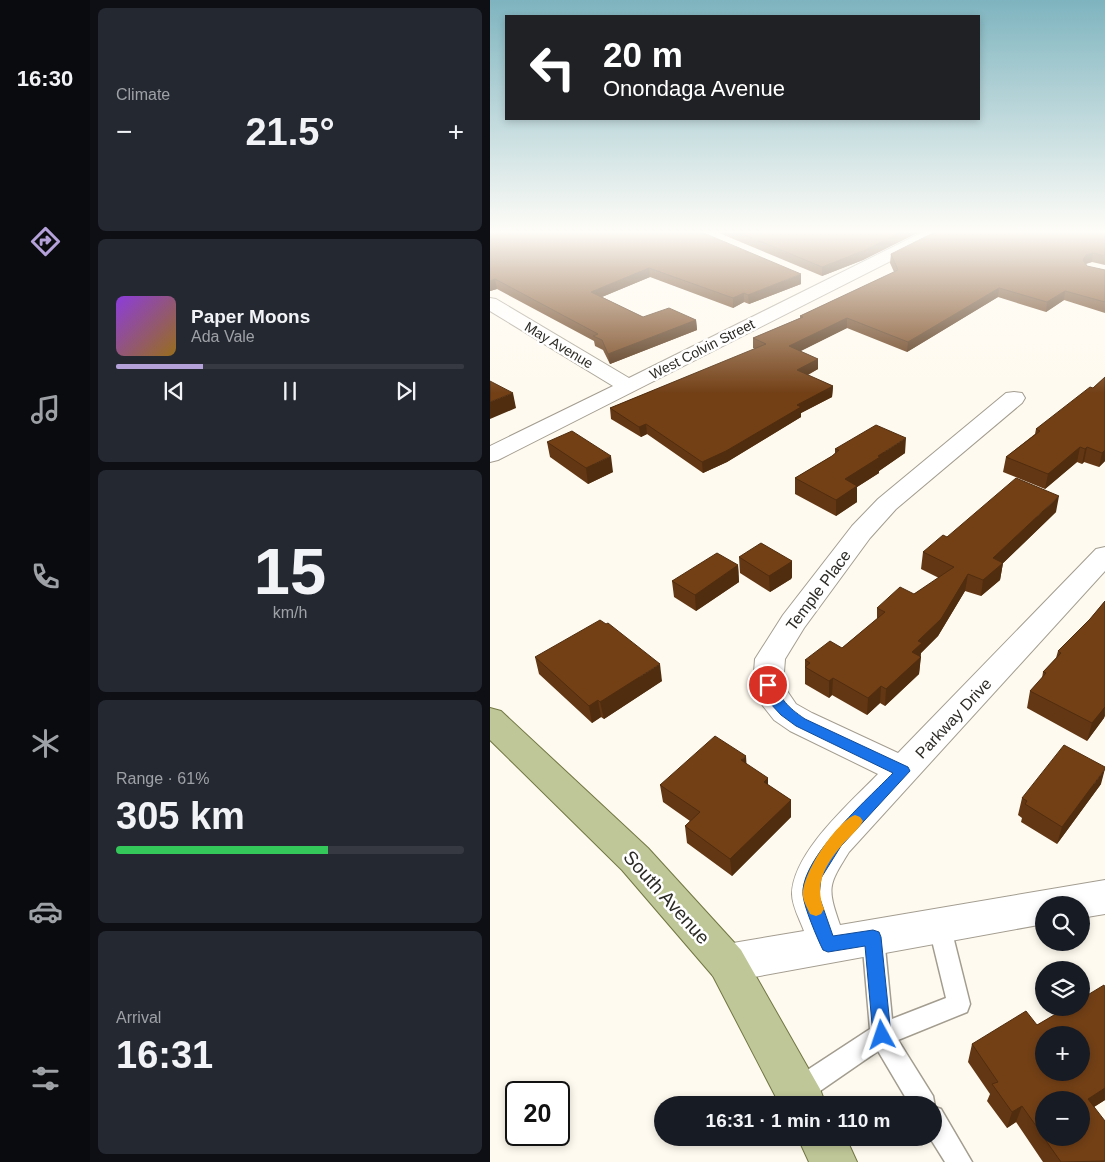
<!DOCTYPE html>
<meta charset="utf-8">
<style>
:root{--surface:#171b24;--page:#242831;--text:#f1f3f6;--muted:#9ea1a6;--line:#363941;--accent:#b5a1d9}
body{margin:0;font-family:Arial,sans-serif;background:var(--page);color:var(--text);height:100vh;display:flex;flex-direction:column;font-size:19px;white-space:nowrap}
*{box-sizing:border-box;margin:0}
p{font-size:16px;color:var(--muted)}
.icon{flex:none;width:28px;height:28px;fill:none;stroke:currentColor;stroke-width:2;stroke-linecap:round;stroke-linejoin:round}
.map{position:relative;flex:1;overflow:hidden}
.sheet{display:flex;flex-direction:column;gap:8px;padding:8px;background:#0d0f14;width:400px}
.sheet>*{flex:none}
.hud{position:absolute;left:15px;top:15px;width:475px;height:105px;border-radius:0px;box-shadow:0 2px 8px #0003;background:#202124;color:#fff;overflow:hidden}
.tools{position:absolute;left:545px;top:896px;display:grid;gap:10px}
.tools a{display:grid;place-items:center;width:55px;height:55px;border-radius:50%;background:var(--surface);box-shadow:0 2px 8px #0003;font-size:25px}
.speed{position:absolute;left:15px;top:1081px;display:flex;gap:10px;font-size:25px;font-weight:700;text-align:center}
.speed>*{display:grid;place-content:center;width:65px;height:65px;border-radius:50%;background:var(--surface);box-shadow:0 2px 8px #0003;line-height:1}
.speed .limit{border:2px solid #111;border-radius:8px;background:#fff;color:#111}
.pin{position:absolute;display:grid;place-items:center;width:42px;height:42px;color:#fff;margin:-21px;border:2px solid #fff;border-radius:50%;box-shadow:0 1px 5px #0007}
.me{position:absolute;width:55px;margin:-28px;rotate:355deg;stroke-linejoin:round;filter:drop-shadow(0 0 4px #0008)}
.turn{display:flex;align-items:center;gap:18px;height:105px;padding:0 15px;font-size:22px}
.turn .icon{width:65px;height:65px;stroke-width:2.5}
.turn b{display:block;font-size:35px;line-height:42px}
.big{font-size:38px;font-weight:700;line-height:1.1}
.sheet .card{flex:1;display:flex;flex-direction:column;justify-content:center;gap:8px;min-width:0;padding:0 18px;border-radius:8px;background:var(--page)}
.sheet .dial{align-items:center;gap:0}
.dial b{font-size:65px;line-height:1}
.song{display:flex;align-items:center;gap:15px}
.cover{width:60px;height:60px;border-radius:8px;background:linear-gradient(135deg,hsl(270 70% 55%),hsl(40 70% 35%))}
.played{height:5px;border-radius:2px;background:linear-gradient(90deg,var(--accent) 25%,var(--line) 25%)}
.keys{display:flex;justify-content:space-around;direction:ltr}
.heat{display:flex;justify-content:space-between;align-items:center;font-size:28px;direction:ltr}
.charge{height:8px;border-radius:4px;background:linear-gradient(90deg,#34c759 61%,var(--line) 0)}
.trip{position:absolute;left:164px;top:1096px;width:288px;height:50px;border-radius:25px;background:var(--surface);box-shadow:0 2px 8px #0003;font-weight:700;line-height:50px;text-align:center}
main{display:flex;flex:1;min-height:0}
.tab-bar{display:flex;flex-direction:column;width:90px;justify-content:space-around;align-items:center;background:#090b0e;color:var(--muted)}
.tab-bar .icon{width:35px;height:35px}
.tab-bar .selected{color:var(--accent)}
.tab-bar b{font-size:22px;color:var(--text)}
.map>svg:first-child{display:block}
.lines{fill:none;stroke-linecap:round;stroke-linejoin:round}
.lane-casing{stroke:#a39d90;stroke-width:3}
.street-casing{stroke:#a39d90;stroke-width:2}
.primary-casing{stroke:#717742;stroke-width:2}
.lane{fill:#fff;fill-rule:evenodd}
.street{fill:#fff;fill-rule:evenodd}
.primary{fill:#bfc697;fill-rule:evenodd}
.wall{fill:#633713}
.shaded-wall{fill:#502d0f}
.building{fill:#734016;stroke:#502d0f;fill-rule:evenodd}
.route{fill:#1a73e8;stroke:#114b97}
.slow{fill:#f59e0b}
.labels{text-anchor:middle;stroke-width:5;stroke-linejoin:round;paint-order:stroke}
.far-street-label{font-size:14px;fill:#2d2b25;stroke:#fff}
.street-label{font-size:16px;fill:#2d2b25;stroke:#fff}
.near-street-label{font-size:19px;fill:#2d2b25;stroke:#fff}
</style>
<main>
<nav class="tab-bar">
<b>16:30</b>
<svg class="icon selected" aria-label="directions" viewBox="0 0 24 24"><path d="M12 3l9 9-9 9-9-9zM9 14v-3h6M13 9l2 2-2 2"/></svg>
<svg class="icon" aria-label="music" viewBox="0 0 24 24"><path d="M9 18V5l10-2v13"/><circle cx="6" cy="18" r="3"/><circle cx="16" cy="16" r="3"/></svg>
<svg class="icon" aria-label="phone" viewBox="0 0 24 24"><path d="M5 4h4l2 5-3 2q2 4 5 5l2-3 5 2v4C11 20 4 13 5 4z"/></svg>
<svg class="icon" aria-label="climate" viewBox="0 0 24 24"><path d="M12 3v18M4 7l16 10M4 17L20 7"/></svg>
<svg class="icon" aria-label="car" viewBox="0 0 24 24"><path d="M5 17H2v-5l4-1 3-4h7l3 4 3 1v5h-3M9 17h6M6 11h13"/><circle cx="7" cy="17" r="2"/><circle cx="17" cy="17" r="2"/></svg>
<svg class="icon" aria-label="filters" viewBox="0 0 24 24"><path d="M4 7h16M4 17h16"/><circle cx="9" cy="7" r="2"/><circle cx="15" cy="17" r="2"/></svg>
</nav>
<section class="sheet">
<div class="card"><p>Climate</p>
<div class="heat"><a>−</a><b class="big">21.5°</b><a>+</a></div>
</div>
<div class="card">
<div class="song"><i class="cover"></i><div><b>Paper Moons</b><p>Ada Vale</p></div></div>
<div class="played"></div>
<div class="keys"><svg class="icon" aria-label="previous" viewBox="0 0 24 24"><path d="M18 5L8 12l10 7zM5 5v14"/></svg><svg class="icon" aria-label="pause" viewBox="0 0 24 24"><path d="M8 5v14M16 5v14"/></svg><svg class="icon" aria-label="next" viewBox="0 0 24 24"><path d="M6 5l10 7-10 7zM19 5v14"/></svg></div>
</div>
<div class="card dial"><b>15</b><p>km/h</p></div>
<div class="card"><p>Range · 61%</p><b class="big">305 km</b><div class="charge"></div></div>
<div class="card"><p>Arrival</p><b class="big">16:31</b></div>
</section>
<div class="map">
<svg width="615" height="1162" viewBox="0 0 615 1162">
<rect width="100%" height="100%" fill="#fffaef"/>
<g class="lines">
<g class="lane-casing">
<path id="lane" d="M449,914L457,917L460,924L480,1004L477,1012L408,1040L443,1096L445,1107L451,1109L482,1162H455L440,1138H442V1105H420L388,1051L317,1100L308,1103L299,1100L296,1091L299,1082L380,1029L372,937L375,930L383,927L391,930L394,937L402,1019L456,998L438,924L441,917Z"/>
</g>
<g class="street-casing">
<g id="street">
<path d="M437,230H458L456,233L8,460L0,462V446L123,386L0,311V298L6,299L139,378Z"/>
<path d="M524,392L532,393L535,398L532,403L406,509L380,538L314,628L295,659L293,685L306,704L322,713L408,753L606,549L615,547V571L359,852C338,886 337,887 350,925L615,880V914L591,918V905H554V924L237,982L223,976L217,963L223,950L237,944L314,931C310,920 302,906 302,894C303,852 360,803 388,774L300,731L284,720L273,706L263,685L265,659L293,615L362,526L388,499L516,393Z"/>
</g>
</g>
<g class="primary-casing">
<g id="primary">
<path d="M0,708L11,711L158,848L251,950L330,1089L336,1105H290L223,976L132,870L0,740Z"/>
<path d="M308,1138H356L367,1162H319Z"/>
</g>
</g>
<use href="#lane" class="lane"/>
<use href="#street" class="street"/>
<use href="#primary" class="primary"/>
</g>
<g class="wall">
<path d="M0,230L311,284L259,304L254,302L243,308L160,277L112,297L153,317L206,320L207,330L120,364L113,350L105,346L104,341L7,289L0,291Z"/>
<path d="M218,230H433L373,260L332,276L229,233Z"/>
<path d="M615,230V265L602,262L596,264L597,266L615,270V313L574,300L556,312L508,297L417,352L357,328L310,351L328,359V369L318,375L343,386L342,397L311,413V417L237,462L213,473L157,434L151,437L121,419L120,408L265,349L263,348V338L310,318V316L404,272L400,263L401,254Z"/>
<path d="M615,377V461L609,467L594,462L592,464L587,462L555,489L513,472L516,457L545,434L546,429L603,388Z"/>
<path d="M57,442L123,472L98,484L60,457Z"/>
<path d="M345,449L415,453L389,471V473L367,487V502L346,516L305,494V478L342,456L345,454Z"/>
<path d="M566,512L513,563L510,580L491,596L475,591L448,636L431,653L429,674L395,706L390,703L377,715L342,695L339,698L315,684V660L352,648L387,619V608L424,594L449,578L431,569L433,552L457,537Z"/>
<path d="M249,557L302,561V577L301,579L280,592L250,573Z"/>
<path d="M248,565L249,582L206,611L184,597L182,581Z"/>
<path d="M615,601V716L614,718L597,741L537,708L540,691L552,678L553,672L566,658L568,651L600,619Z"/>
<path d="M45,657L172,681L114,719L111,717L102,723L49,674Z"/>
<path d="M256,764L278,785L301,800V817L242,876L197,843L195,826L200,821L173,802L170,785Z"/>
<path d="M611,784L567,844L531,822L532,818L528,815L532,798Z"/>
<path d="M615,987V1100L604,1107L615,1162H553L526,1122L517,1128L497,1101L500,1094L478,1062L482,1044L547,1025Z"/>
</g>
<g class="shaded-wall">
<path d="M416,230H433L373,260L332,276V267Z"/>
<path d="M603,253L602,262L594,264L593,260L596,255Z"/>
<path d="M159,268L160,277L102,301L101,292Z"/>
<path d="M311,274V284L259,304L258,295Z"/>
<path d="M5,279L7,289L0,291V281Z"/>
<path d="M509,288L508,297L417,352L418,342Z"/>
<path d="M575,291L574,300L556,312L557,302Z"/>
<path d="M254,293V302L243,308V298Z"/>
<path d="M357,318V328L299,357V346Z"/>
<path d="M206,320L207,330L120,364L118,354Z"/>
<path d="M328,359V369L307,380V370Z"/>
<path d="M343,386L342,397L311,413V417L237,462L213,473L212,462L307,405Z"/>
<path d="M23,393L26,408L0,419V402Z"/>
<path d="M156,424L157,434L151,437L149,427Z"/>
<path d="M416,438L415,453L389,471V473L367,487V502L346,516V500L355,479L388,456Z"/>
<path d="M590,447L587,462L555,489L558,474Z"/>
<path d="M597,447L594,462L592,464L595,449Z"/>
<path d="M615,450V461L609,467L612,453Z"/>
<path d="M121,456L123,472L98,484L96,468Z"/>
<path d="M569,496L566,512L506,570L513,563L510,580L491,596L493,580L503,558Z"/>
<path d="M302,561V577L301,579L280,592L279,576Z"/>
<path d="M248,565L249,582L206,611L205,595Z"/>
<path d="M478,574L475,591L448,636L431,653L430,658L431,657L429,674L395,706L396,689L422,652L428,641Z"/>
<path d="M170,664L172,681L114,719L110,702Z"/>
<path d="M343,678L342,695L339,698V681Z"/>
<path d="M391,686L390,703L377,715L378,698Z"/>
<path d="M108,700L111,717L102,723L99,706Z"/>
<path d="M615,703L614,718L597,741L602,723Z"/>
<path d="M256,756L257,773L251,760Z"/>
<path d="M615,769L611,784L567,844L572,827Z"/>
<path d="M278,778V796L274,782Z"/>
<path d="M301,800V817L242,876L240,859Z"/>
<path d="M615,1088V1100L591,1115L598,1099Z"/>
<path d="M532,1106L526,1122L517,1128L522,1112Z"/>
</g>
<g class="building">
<path d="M0,230H200L216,234L311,274L258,295L254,293L243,298L159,268L101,292L153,317L179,308L206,320L118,354L112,340L103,336L108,334L5,279L0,281Z"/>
<path d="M243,230H416L373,251L332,267Z"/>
<path d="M449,230H615V256L603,253L596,255L593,260L597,266L615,270V302L575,291L557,302L509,288L418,342L357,318L299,346L328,359L307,370L343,386L307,405L311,407L236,451L212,462L156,424L149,427L120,408L276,344L263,338L313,317L310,316L408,270L401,254Z"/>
<path d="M615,377V450L612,453L597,447L595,449L590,447L558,474L516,457L550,431L546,429L600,387L603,388Z"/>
<path d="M0,381L23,393L0,402Z"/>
<path d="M386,425L416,438L388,456L390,457L355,479L367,486L346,500L305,478L342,456L349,450L345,449Z"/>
<path d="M82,431L121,456L96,468L57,442Z"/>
<path d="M526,478L569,496L503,558L513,563L493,580L478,574L451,619L428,641L432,643L422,652L431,657L396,689L391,686L378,698L343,678L339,681L315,667L320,663L315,660L340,641L352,648L395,612L387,608L410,587L424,594L464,567L433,552L453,535L457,537Z"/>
<path d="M271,543L302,561L301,562L279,576L249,557Z"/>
<path d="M227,553L248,565L205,595L182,581Z"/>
<path d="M615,601V707L602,723L540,691L556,673L553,672L571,653L568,651L600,619Z"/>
<path d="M110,620L116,624L118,623L170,664L110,702L108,700L99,706L45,657Z"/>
<path d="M225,736L256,756L251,760L278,778L274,782L301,800L240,859L195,826L210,812L170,785Z"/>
<path d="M574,745L615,767V769L572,827L535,804L537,801L532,798Z"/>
<path d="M614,985L615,987V1088L598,1099L615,1121V1161L571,1162L554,1138H591V1100H554V1137L532,1106L522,1112L502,1084L508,1082L482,1044L536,1011L547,1025L576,1008H591V999ZM554,1035H591V1072H554Z"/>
</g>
<linearGradient id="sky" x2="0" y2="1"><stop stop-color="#7eb4bf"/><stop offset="0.59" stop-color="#fffdf8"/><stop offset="1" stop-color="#fffdf8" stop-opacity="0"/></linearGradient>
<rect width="615" height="393" fill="url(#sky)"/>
<path class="route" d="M278,680L282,681C293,701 296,706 315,719L418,767L420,771L351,846L331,878L329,896L343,936L383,930L389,932L391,937L401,1035L398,1041L392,1044L386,1041L383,1035L375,946L338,952L333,950C327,938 314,907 313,895C310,858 378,799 403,773L306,726L291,715L279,702L271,685L273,681Z"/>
<path class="slow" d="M365,815L370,817L373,821C368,830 359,837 352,845C335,865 324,884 334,909L331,914L326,916L320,914C318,909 313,901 313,896C311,875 346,822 365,815Z"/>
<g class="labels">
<g class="far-street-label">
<text transform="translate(69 345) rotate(31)" y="5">May Avenue</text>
<text transform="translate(212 349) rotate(-27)" y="5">West Colvin Street</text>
</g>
<g class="street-label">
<text transform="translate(328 590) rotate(-53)" y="6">Temple Place</text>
<text transform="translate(463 718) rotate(-47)" y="6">Parkway Drive</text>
</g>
<g class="near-street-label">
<text transform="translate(177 897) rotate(48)" y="7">South Avenue</text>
</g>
</g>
</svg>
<div class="tools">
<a><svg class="icon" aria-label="search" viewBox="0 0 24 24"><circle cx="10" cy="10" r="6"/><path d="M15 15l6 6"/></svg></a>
<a><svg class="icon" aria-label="layers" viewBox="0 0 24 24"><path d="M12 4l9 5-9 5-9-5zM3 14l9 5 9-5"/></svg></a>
<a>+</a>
<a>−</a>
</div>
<div class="speed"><div class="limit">20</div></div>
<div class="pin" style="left:278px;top:685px;background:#d93025"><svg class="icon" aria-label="arrive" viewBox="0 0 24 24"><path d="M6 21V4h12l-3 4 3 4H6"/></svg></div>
<svg class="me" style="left:392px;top:1035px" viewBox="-20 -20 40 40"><path d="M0-17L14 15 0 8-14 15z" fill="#1a73e8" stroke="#fff" stroke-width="4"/></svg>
<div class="trip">16:31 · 1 min · 110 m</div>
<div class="hud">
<div class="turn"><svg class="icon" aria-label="left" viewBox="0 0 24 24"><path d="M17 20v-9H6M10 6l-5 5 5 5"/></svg><div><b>20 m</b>Onondaga Avenue</div></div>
</div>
</div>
</main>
